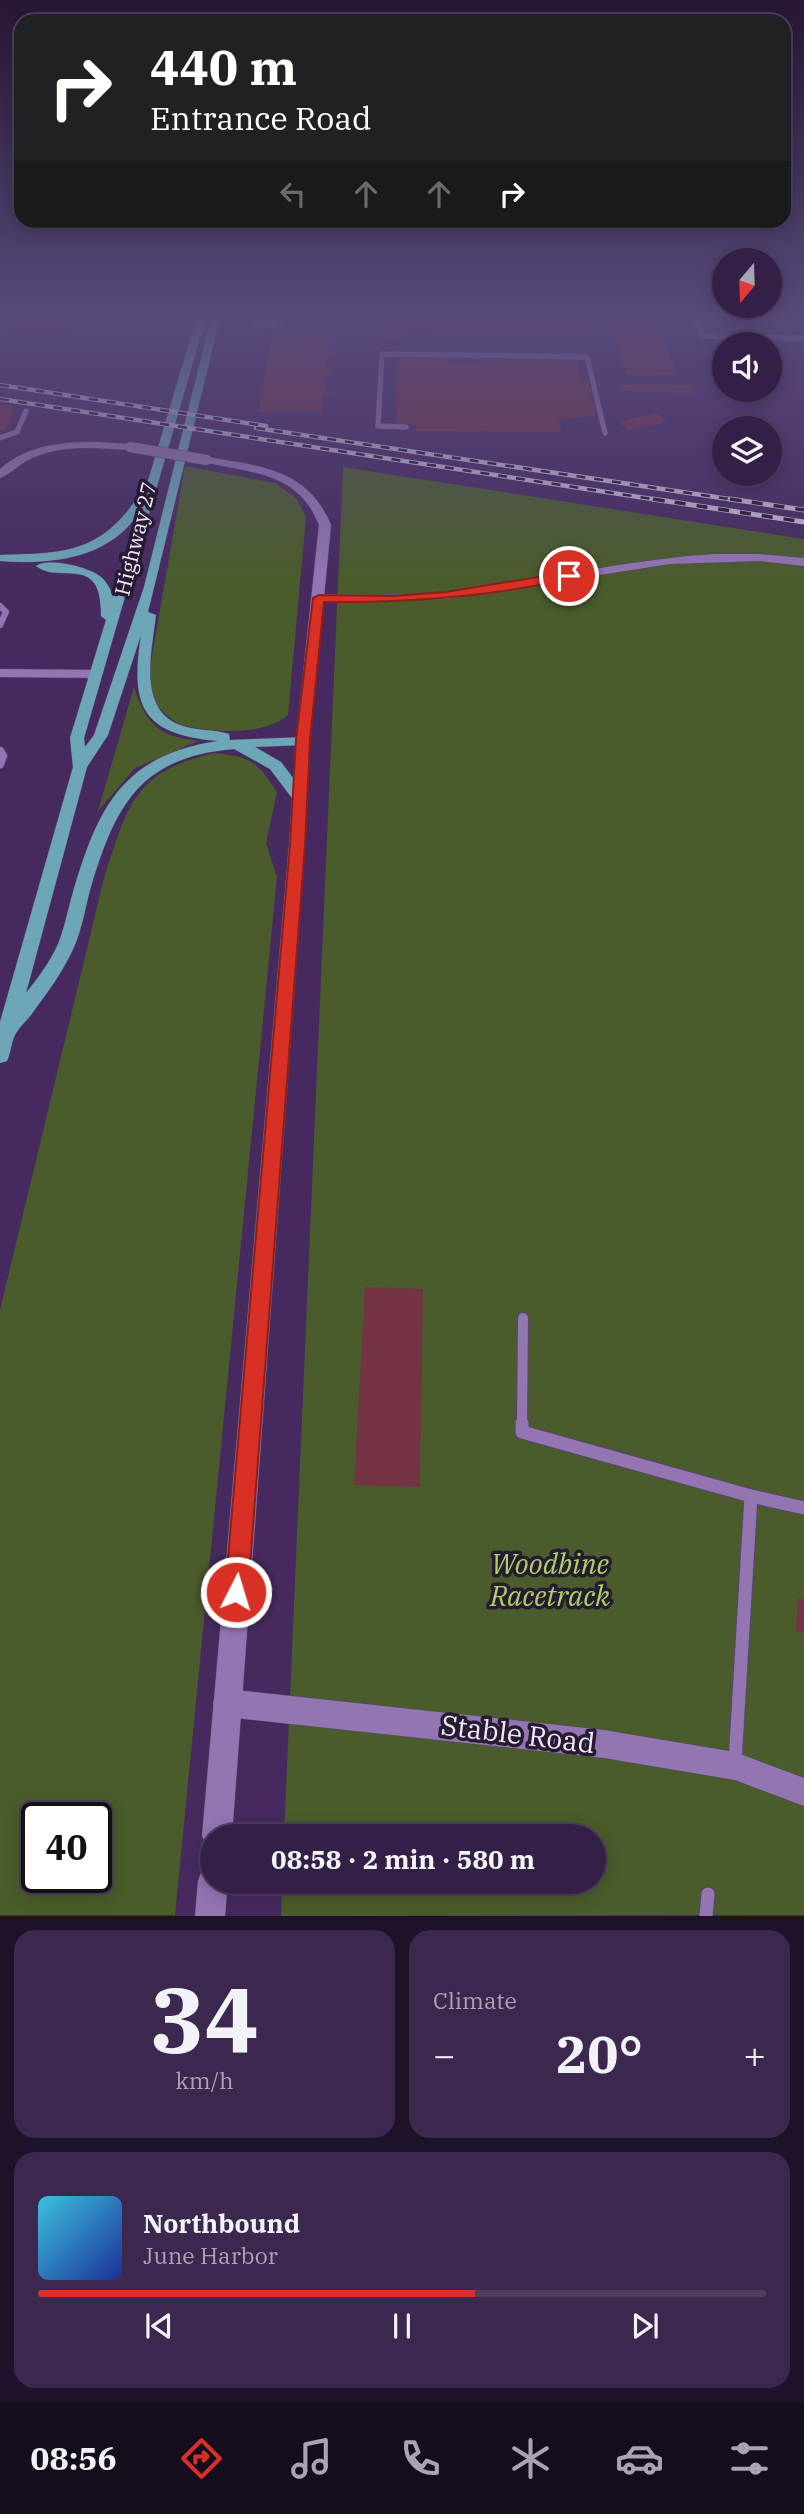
<!DOCTYPE html>
<meta charset="utf-8">
<style>
:root{--surface:#342047;--page:#3c284e;--text:#f1f3f6;--muted:#a9a3b4;--line:#4e3e60;--accent:#d93025}
body{margin:0;font-family:"IBM Plex Serif",serif;background:var(--page);color:var(--text);height:100vh;display:flex;flex-direction:column;font-size:26px;white-space:nowrap}
*{box-sizing:border-box;margin:0}
p{font-size:23px;color:var(--muted)}
.icon{flex:none;width:38px;height:38px;fill:none;stroke:currentColor;stroke-width:2;stroke-linecap:round;stroke-linejoin:round}
.map{position:relative;height:1916px;overflow:hidden}
.sheet{display:flex;flex-direction:column;gap:14px;padding:14px;background:#1d1227;flex:1}
.sheet>*{flex:none}
.guide{position:absolute;left:14px;top:14px;width:777px;height:214px;border-radius:21px;box-shadow:0 4px 18px #0003,0 0 0 2px var(--line);background:#202124;color:#fff;overflow:hidden}
.needle{width:46px;rotate:199deg}
.controls{position:absolute;left:712px;top:248px;display:grid;gap:14px}
.controls a{display:grid;place-items:center;width:70px;height:70px;border-radius:50%;background:var(--surface);box-shadow:0 4px 18px #0003,0 0 0 2px var(--line);font-size:35px}
.speed{position:absolute;left:21px;top:1802px;display:flex;gap:14px;font-size:35px;font-weight:700;text-align:center}
.speed>*{display:grid;place-content:center;width:91px;height:91px;border-radius:50%;background:var(--surface);box-shadow:0 4px 18px #0003,0 0 0 2px var(--line);line-height:1}
.speed .limit{border:4px solid #111;border-radius:10px;background:#fff;color:#111}
.pin{position:absolute;display:grid;place-items:center;width:60px;height:60px;color:#fff;margin:-30px;border:4px solid #fff;border-radius:50%;box-shadow:0 2px 7px #0007}
.me{position:absolute;width:77px;margin:-38px;rotate:5deg;stroke-linejoin:round;filter:drop-shadow(0 0 5px #0008)}
.turn{display:flex;align-items:center;gap:24px;height:147px;padding:0 21px;font-size:32px}
.turn .icon{width:91px;height:91px;stroke-width:2.5}
.turn b{display:block;font-size:49px;line-height:60px}
.lanes{display:flex;align-items:center;height:66px;padding:0 21px;background:#0003;justify-content:center;gap:35px;direction:ltr}
.lanes .off{opacity:.35}
.big{font-size:52px;font-weight:700;line-height:1.1}
.sheet .tile{flex:1;display:flex;flex-direction:column;justify-content:center;gap:10px;min-width:0;padding:0 24px;border-radius:21px;background:var(--page)}
.sheet .dial{align-items:center;gap:0}
.dial b{font-size:91px;line-height:1}
.song{display:flex;align-items:center;gap:21px}
.cover{width:84px;height:84px;border-radius:10px;background:linear-gradient(135deg,hsl(190 70% 55%),hsl(230 70% 35%))}
.played{height:7px;border-radius:4px;background:linear-gradient(90deg,var(--accent) 60%,var(--line) 60%)}
.keys{display:flex;justify-content:space-around;direction:ltr}
.heat{display:flex;justify-content:space-between;align-items:center;font-size:38px;direction:ltr}
.sheet .tiles{flex:1;display:grid;gap:14px;grid-template-columns:1fr 1fr}
.tile:last-child{grid-column:span 2}
.trip{position:absolute;left:200px;top:1824px;width:406px;height:70px;border-radius:35px;background:var(--surface);box-shadow:0 4px 18px #0003,0 0 0 2px var(--line);font-weight:700;line-height:70px;text-align:center}
.tab-bar{display:flex;height:112px;justify-content:space-around;align-items:center;background:#150d1c;color:var(--muted)}
.tab-bar .icon{width:49px;height:49px}
.tab-bar .active{color:var(--accent)}
.tab-bar b{font-size:32px;color:var(--text)}
.map>svg:first-child{display:block}
.green{fill:#4a5c2b;fill-rule:evenodd}
.building{fill:#743343}
.lines{fill:none;stroke-linecap:round;stroke-linejoin:round}
.service-far4-casing{stroke:#5b446f;stroke-width:6}
.service-far3-casing{stroke:#5b446f;stroke-width:7}
.service-far2-casing{stroke:#5b446f;stroke-width:10}
.service-far1-casing{stroke:#5b446f;stroke-width:12}
.service-casing{stroke:#5b446f;stroke-width:15}
.minor-casing{stroke:#5b446f;stroke-width:1}
.tertiary-casing{stroke:#5b446f;stroke-width:1}
.primary-casing{stroke:#5b446f;stroke-width:1}
.service-far4{stroke:#9275b1;stroke-width:5}
.service-far3{stroke:#9275b1;stroke-width:6}
.service-far2{stroke:#9275b1;stroke-width:8}
.service-far1{stroke:#9275b1;stroke-width:10}
.service{stroke:#9275b1;stroke-width:13}
.minor{fill:#9275b1;fill-rule:evenodd}
.tertiary{fill:#9275b1;fill-rule:evenodd}
.primary{fill:#6da6b7;fill-rule:evenodd}
.rail-far1-casing{stroke:#c6b9d5;stroke-width:4.5}
.rail-casing{stroke:#c6b9d5;stroke-width:5}
.rail-far1{stroke:#271b32;stroke-width:2.5;stroke-dasharray:9;stroke-linecap:butt}
.rail{stroke:#271b32;stroke-width:3.5;stroke-dasharray:11;stroke-linecap:butt}
.tertiary-bridge-casing{stroke:#5b446f;stroke-width:11;stroke-linecap:butt}
.tertiary-bridge{stroke:#9275b1;stroke-width:10}
.route{fill:#d93025;stroke:#8d1f18;stroke-width:2}
.labels{text-anchor:middle;stroke-width:7;stroke-linejoin:round;paint-order:stroke}
.far-street-label{font-size:21px;fill:#f0e7fb;stroke:#271b32}
.near-park-label{font-size:28px;font-style:italic;fill:#aad364;stroke:#271b32}
.near-street-label{font-size:28px;fill:#f0e7fb;stroke:#271b32}
</style>
<div class="map">
<svg width="804" height="1916" viewBox="0 0 804 1916">
<rect width="100%" height="100%" fill="#462a5f"/>
<g class="green">
<path d="M185,466L275,483L296,498L306,517L288,715C264,736 213,733 182,725C172,722 160,708 152,701L150,668Z"/>
<path d="M343,467L804,539V1915L281,1916L282,1881H593V1836H284Z"/>
<path d="M134,687C146,724 158,736 198,741L135,768L98,811Z"/>
<path d="M214,753C251,757 256,760 277,792L266,843L277,877L175,1915H0V1310L104,878C128,807 132,772 214,753ZM96,1818V1878H37V1818Z"/>
</g>
<g class="building">
<path d="M704,314H804V323L708,322Z"/>
<path d="M380,317L594,319L595,327H583L585,336L402,334L401,337H378Z"/>
<path d="M609,318L657,319L677,375L626,374Z"/>
<path d="M9,319L77,320L70,332L1,331Z"/>
<path d="M331,337V341H325L329,352H336L334,358H326V369H332L330,376L322,377L330,395L322,396L323,411L259,412L271,338Z"/>
<path d="M399,356H447V361L577,362L581,380H588L596,416L559,419L561,432L416,431V424H396Z"/>
<path d="M620,384L692,385L694,393L621,391Z"/>
<path d="M0,405L15,407L5,430H0Z"/>
<path d="M656,413L667,422L628,430L618,422Z"/>
<path d="M365,1287L423,1289L420,1487L354,1485Z"/>
<path d="M798,1598L804,1600V1633L796,1631Z"/>
</g>
<g class="lines">
<g class="service-far4-casing">
<g id="service-far4">
<path d="M693,314L702,336L804,338"/>
<path d="M406,427L378,426L382,354L587,357L605,433"/>
<path d="M0,438L17,432L26,411"/>
</g>
</g>
<g class="service-far3-casing">
<path id="service-far3" d="M0,606L6,612L0,625"/>
</g>
<g class="service-far2-casing">
<path id="service-far2" d="M0,751L3,756L0,764"/>
</g>
<g class="service-far1-casing">
<path id="service-far1" d="M522,1425L523,1318"/>
</g>
<g class="service-casing">
<g id="service">
<path d="M522,1423V1432L751,1496"/>
<path d="M735,1762L751,1496L804,1508"/>
<path d="M706,1916L708,1894"/>
</g>
</g>
<g class="minor-casing">
<g id="minor">
<path d="M138,314H147V317C158,319 166,314 177,314L159,325L139,321Z"/>
<path d="M246,314H255L258,322L273,321L267,314H276L284,322L272,329L255,327Z"/>
<path d="M714,554H759L804,558V566L759,561L670,564L446,599L335,602H319L313,598L319,594C360,595 402,596 443,592C534,582 623,560 714,554Z"/>
<path d="M0,669L96,670L103,674L96,678L0,677Z"/>
<path d="M227,1689L604,1730L735,1752L804,1778V1806L735,1780L604,1758L227,1717L217,1713L213,1703L217,1693Z"/>
</g>
</g>
<g class="tertiary-casing">
<g id="tertiary">
<path d="M96,442L130,444L135,447L130,450C98,448 62,444 32,458C20,463 11,474 0,478V469C27,445 62,442 96,442Z"/>
<path d="M207,457C260,466 308,469 331,525L310,740L305,845L232,1836H212V1848L207,1846L202,1836L289,845L296,740L319,525C298,472 252,473 203,462L202,460Z"/>
<path d="M212,1867V1881H228L225,1916H195L198,1881L202,1870Z"/>
</g>
</g>
<g class="primary-casing">
<path id="primary" d="M198,314H207L84,738L85,747L94,735L144,587L212,314H221L148,612L156,615C152,650 137,709 180,725C196,731 213,729 229,734L230,740L308,737V743L303,745L255,747L281,762L308,798L305,802H295L270,769L234,749C139,757 115,806 90,890C85,909 82,929 74,947C63,972 47,993 31,1015C26,1021 18,1029 15,1035C11,1043 11,1052 7,1061L0,1063V1022L73,767L70,738L106,620L101,616C102,552 61,585 36,566C47,557 90,567 101,577C107,582 111,590 113,597L138,514C108,559 50,565 0,561V555C63,553 99,554 137,498L143,497ZM141,635C130,707 142,734 218,741C123,755 98,807 73,892C68,909 65,927 58,944C50,962 38,978 26,993L87,767L108,735Z"/>
</g>
<use href="#service-far4" class="service-far4"/>
<use href="#service-far3" class="service-far3"/>
<use href="#service-far2" class="service-far2"/>
<use href="#service-far1" class="service-far1"/>
<use href="#service" class="service"/>
<use href="#minor" class="minor"/>
<use href="#tertiary" class="tertiary"/>
<use href="#primary" class="primary"/>
<g class="rail-far1-casing">
<g id="rail-far1">
<path d="M0,385L266,426"/>
<path d="M0,399L665,501"/>
<path d="M256,428L742,501"/>
</g>
</g>
<g class="rail-casing">
<g id="rail">
<path d="M653,499L804,522"/>
<path d="M730,499L804,510"/>
</g>
</g>
<use href="#rail-far1" class="rail-far1"/>
<use href="#rail" class="rail"/>
<g class="tertiary-bridge-casing">
<path id="tertiary-bridge" d="M130,447L207,460"/>
</g>
<use href="#tertiary-bridge" class="tertiary-bridge"/>
</g>
<linearGradient id="sky" x2="0" y2="1"><stop stop-color="#261734"/><stop offset="0.54" stop-color="#574a7a"/><stop offset="1" stop-color="#574a7a" stop-opacity="0"/></linearGradient>
<rect width="804" height="582" fill="url(#sky)"/>
<path class="route" d="M569,572L573,573V578C491,597 408,603 324,602L310,740L305,845L248,1592L245,1600L236,1604L228,1600L225,1592L290,845L296,740L313,598L319,595L393,596L446,592Z"/>
<g class="labels">
<g class="far-street-label">
<text transform="translate(136 539) rotate(-76)" y="7">Highway 27</text>
</g>
<g class="near-park-label">
<text x="550" y="1574">Woodbine<tspan x="550" dy="32">Racetrack</tspan></text>
</g>
<g class="near-street-label">
<text transform="translate(518 1734) rotate(7)" y="10">Stable Road</text>
</g>
</g>
</svg>
<div class="controls">
<a><svg class="needle" viewBox="-14 -14 28 28"><path d="M0-13l5 13h-10z" fill="#e53935"/><path d="M0 13l5-13h-10z" fill="#a9a3b4"/></svg></a>
<a><svg class="icon" aria-label="sound" viewBox="0 0 24 24"><path d="M4 9h4l5-4v14l-5-4H4zM17 9q2 3 0 6"/></svg></a>
<a><svg class="icon" aria-label="layers" viewBox="0 0 24 24"><path d="M12 4l9 5-9 5-9-5zM3 14l9 5 9-5"/></svg></a>
</div>
<div class="speed"><div class="limit">40</div></div>
<div class="pin" style="left:569px;top:576px;background:#d93025"><svg class="icon" aria-label="arrive" viewBox="0 0 24 24"><path d="M6 21V4h12l-3 4 3 4H6"/></svg></div>
<svg class="me" style="left:236px;top:1592px" viewBox="-20 -20 40 40"><circle r="17" fill="#d93025" stroke="#fff" stroke-width="3"/><path d="M0-11L8 9 0 5-8 9z" fill="#fff"/></svg>
<div class="trip">08:58 · 2 min · 580 m</div>
<div class="guide">
<div class="turn"><svg class="icon" aria-label="right" viewBox="0 0 24 24"><path d="M7 20v-9h11M14 6l5 5-5 5"/></svg><div><b>440 m</b>Entrance Road</div></div>
<div class="lanes"><svg class="icon off" aria-label="left" viewBox="0 0 24 24"><path d="M17 20v-9H6M10 6l-5 5 5 5"/></svg><svg class="icon off" aria-label="ahead" viewBox="0 0 24 24"><path d="M12 20V5M6 11l6-6 6 6"/></svg><svg class="icon off" aria-label="ahead" viewBox="0 0 24 24"><path d="M12 20V5M6 11l6-6 6 6"/></svg><svg class="icon" aria-label="right" viewBox="0 0 24 24"><path d="M7 20v-9h11M14 6l5 5-5 5"/></svg></div>
</div>
</div>
<section class="sheet">
<div class="tiles">
<div class="tile dial"><b>34</b><p>km/h</p></div>
<div class="tile"><p>Climate</p>
<div class="heat"><a>−</a><b class="big">20°</b><a>+</a></div>
</div>
<div class="tile">
<div class="song"><i class="cover"></i><div><b>Northbound</b><p>June Harbor</p></div></div>
<div class="played"></div>
<div class="keys"><svg class="icon" aria-label="previous" viewBox="0 0 24 24"><path d="M18 5L8 12l10 7zM5 5v14"/></svg><svg class="icon" aria-label="pause" viewBox="0 0 24 24"><path d="M8 5v14M16 5v14"/></svg><svg class="icon" aria-label="next" viewBox="0 0 24 24"><path d="M6 5l10 7-10 7zM19 5v14"/></svg></div>
</div>
</div>
</section>
<nav class="tab-bar">
<b>08:56</b>
<svg class="icon active" aria-label="directions" viewBox="0 0 24 24"><path d="M12 3l9 9-9 9-9-9zM9 14v-3h6M13 9l2 2-2 2"/></svg>
<svg class="icon" aria-label="music" viewBox="0 0 24 24"><path d="M9 18V5l10-2v13"/><circle cx="6" cy="18" r="3"/><circle cx="16" cy="16" r="3"/></svg>
<svg class="icon" aria-label="phone" viewBox="0 0 24 24"><path d="M5 4h4l2 5-3 2q2 4 5 5l2-3 5 2v4C11 20 4 13 5 4z"/></svg>
<svg class="icon" aria-label="climate" viewBox="0 0 24 24"><path d="M12 3v18M4 7l16 10M4 17L20 7"/></svg>
<svg class="icon" aria-label="car" viewBox="0 0 24 24"><path d="M5 17H2v-5l4-1 3-4h7l3 4 3 1v5h-3M9 17h6M6 11h13"/><circle cx="7" cy="17" r="2"/><circle cx="17" cy="17" r="2"/></svg>
<svg class="icon" aria-label="filters" viewBox="0 0 24 24"><path d="M4 7h16M4 17h16"/><circle cx="9" cy="7" r="2"/><circle cx="15" cy="17" r="2"/></svg>
</nav>
